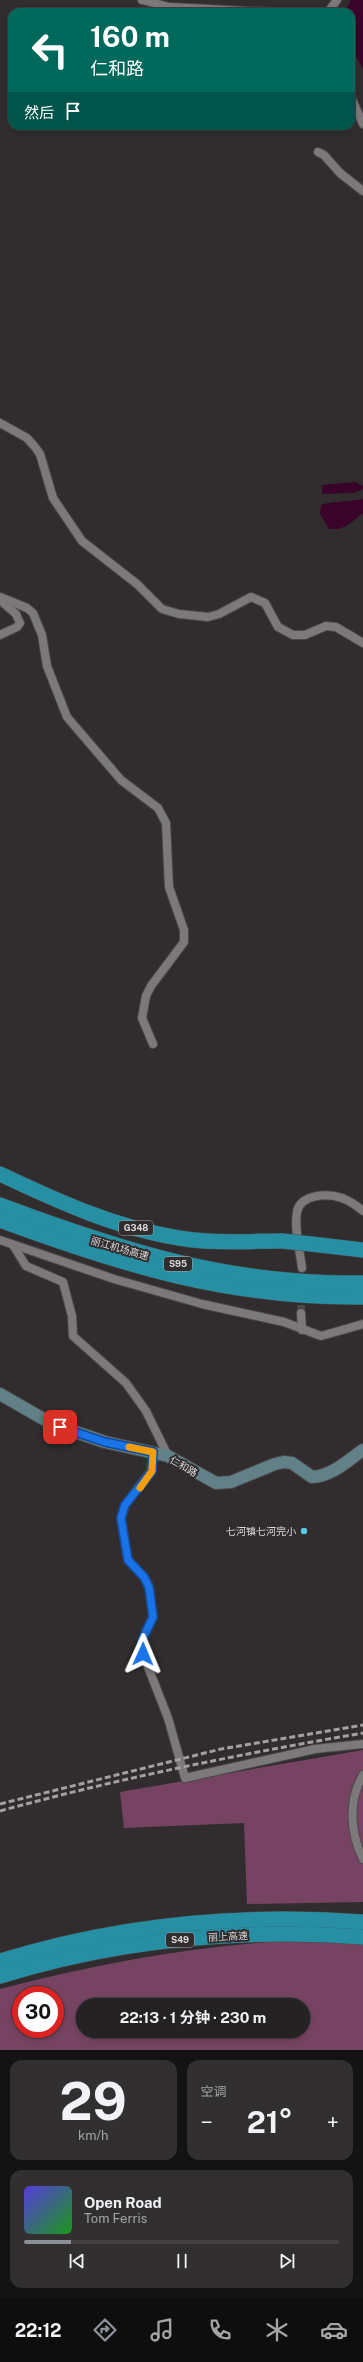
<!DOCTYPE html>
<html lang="zh">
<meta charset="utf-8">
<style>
:root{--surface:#252223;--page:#312f30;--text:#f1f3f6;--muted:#a3a4a6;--line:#423f41;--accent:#8c9099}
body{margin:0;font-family:"Public Sans","Noto Sans SC",sans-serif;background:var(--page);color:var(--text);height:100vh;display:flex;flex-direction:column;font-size:15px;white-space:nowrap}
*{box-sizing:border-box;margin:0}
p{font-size:13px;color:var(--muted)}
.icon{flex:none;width:22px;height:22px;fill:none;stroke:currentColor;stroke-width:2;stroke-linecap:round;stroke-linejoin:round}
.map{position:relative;height:2050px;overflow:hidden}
.details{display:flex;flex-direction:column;gap:10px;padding:10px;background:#141313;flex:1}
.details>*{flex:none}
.top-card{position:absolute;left:8px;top:8px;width:347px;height:122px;border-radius:12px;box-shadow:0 2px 6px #0003,0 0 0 1px var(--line);background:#00695c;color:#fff;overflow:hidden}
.speed{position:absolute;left:12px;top:1986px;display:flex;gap:8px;font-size:20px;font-weight:700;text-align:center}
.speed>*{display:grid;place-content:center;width:52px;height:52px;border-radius:50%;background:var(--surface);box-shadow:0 2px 6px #0003,0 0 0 1px var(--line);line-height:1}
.speed .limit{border:6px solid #d22;background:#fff;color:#111}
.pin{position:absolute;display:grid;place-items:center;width:34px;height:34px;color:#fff;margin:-17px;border-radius:8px;box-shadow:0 2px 6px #0006}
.me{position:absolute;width:44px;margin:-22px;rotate:1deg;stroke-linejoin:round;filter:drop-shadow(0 0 3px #0008)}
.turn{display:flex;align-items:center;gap:14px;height:84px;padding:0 16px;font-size:18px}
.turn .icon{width:52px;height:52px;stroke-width:2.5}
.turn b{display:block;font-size:28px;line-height:34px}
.then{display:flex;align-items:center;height:38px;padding:0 16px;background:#0003;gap:8px;font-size:15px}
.big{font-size:30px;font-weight:700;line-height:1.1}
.details .card{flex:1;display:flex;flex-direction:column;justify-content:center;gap:6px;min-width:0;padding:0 14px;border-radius:12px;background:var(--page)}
.details .dial{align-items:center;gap:0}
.dial b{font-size:52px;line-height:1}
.song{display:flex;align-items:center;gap:12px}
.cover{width:48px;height:48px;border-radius:6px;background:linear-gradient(135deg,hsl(250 70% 55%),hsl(120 70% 35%))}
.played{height:4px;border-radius:2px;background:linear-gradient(90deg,var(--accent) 15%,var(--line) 15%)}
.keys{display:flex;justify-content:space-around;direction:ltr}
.heat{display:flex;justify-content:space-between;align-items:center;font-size:22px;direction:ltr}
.details .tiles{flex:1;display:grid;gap:10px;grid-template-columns:1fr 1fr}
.card:last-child{grid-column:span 2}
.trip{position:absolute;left:76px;top:1998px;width:234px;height:40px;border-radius:20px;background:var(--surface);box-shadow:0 2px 6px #0003,0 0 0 1px var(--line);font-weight:700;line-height:40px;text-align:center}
.tab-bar{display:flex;height:64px;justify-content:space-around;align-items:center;background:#0f0e0e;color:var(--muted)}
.tab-bar .icon{width:28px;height:28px}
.tab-bar .on{color:var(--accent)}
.tab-bar b{font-size:18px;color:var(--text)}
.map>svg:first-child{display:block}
.green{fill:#774362;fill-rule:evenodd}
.water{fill:#3a0329}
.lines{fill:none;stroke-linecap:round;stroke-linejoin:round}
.street-tunnel{stroke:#4b4749;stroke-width:8;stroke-dasharray:8 4;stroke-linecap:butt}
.street-casing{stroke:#4b494a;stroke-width:10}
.secondary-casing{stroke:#4b494a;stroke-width:14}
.highway-casing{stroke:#4b494a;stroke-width:16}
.street{stroke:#7c797b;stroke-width:8}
.secondary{stroke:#628087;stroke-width:12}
.highway{stroke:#268fa3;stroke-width:15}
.rail{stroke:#a3a0a2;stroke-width:3;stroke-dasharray:6 3;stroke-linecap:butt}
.highway-bridge-casing{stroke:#4b494a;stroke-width:16;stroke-linecap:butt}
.highway-bridge{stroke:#268fa3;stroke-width:15}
.route-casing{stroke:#114b97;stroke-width:10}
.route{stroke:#1a73e8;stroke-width:7}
.slow{stroke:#f59e0b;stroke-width:7}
.poi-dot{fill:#57c9e2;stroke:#312d2f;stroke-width:1.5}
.labels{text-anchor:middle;stroke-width:4;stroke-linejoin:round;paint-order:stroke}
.shield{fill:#312d2f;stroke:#a9a6a8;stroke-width:1}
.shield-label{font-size:9px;font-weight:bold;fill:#dddadc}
.street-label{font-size:10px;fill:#dddadc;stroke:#312d2f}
.poi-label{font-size:10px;fill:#dddadc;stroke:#312d2f;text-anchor:end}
</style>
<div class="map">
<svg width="363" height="2050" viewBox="0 0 363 2050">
<rect width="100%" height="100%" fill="#312d2f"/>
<g class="green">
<path d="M363,1750V1902L247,1904L244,1823L124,1828L120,1792Z"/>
<path d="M268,1942H363V2050H0V1989C89,1966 176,1949 268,1942ZM21,1995H55V2029H21ZM83,2005H303V2031H83Z"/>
</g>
<g class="water">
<path d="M351,0H363V69L351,47V12H344Z"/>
<path d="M356,482L363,486L362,490L353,493L322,494V485Z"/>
<path d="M363,499V513L348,525L339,529H329L320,514L321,505C327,502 353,501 363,499Z"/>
</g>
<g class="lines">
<path class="street-tunnel" d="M301,1313V1293"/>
<g class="street-casing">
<g id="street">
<path d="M142,0L169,7L268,12"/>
<path d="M328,12L337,0"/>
<path d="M351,97L363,124"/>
<path d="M318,152L324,155L340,173L363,191"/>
<path d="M0,423L27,438L35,447L40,454L53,498L82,541L137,584L162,609L179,614L208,617L219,614L251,597L265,603L278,627L293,635H305L326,626L336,627L363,643"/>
<path d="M0,597L27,608L33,613L42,635L47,666L67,717L121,780L158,808L166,823L169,887L184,930V942L151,986L146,996L142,1018L153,1044"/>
<path d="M0,600L16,614L20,623L17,627L0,635"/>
<path d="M0,1240L114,1279L202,1304L284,1322L321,1336L363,1324"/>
<path d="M13,1245L26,1266L63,1282L72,1316L73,1336L126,1383L146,1411L168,1456"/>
<path d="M302,1268C300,1251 294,1229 297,1212C300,1194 328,1193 342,1198C350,1201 357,1206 363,1211"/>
<path d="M301,1313L302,1330"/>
<path d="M153,1452L151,1471L125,1505L121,1518L128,1560L144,1577L149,1587L153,1617L142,1640L143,1654L168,1718L185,1778L315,1749L363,1744"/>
<path d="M363,1775C348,1801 350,1832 363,1859"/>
</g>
</g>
<g class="secondary-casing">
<path id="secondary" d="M0,1394L52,1424L105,1442L168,1456L216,1483L231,1482L275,1464L284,1462L292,1463L312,1477C332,1476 347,1461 363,1450"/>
</g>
<g class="highway-casing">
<g id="highway">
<path d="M0,1174C57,1201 116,1228 179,1238C213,1244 248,1241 282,1241"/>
<path d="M0,1205C123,1251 230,1285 363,1283"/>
<path d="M0,1220C121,1265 232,1299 363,1297"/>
<path d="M311,1244L363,1250"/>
<path d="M0,1961C117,1925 241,1913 363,1922"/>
<path d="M0,1976C117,1940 241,1928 363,1937"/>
</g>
</g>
<use href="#street" class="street"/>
<use href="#secondary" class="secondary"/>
<use href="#highway" class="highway"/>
<g class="rail">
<path d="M0,1804L221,1749L363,1725"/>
<path d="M0,1811C120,1778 241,1754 363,1733"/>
</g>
<g class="highway-bridge-casing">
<path id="highway-bridge" d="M282,1241L311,1244"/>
</g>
<use href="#highway-bridge" class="highway-bridge"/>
</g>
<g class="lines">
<g class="route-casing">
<path id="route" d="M60,1427L105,1442L153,1452L152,1471L125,1505L121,1518L128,1560L144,1577L149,1587L153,1617L142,1640L143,1654"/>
</g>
<use href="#route" class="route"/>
<path class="slow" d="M129,1447L153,1452L152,1471L140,1488"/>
</g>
<circle class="poi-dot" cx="304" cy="1531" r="4"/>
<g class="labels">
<g class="shield">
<rect x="119" y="1221" width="34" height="14" rx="3"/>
<rect x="164" y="1257" width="28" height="14" rx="3"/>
<rect x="166" y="1933" width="28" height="14" rx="3"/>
</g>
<g class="shield-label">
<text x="136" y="1231">G348</text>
<text x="178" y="1267">S95</text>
<text x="180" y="1943">S49</text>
</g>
<g class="street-label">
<text transform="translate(120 1248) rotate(16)" y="4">丽江机场高速</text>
<text transform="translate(184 1466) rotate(30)" y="4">仁和路</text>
<text transform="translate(228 1936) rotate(-3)" y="4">丽上高速</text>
</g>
<g class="poi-label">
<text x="296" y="1535">七河镇七河完小</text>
</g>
</g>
</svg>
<div class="speed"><div class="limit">30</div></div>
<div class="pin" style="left:60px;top:1427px;background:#d93025"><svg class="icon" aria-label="arrive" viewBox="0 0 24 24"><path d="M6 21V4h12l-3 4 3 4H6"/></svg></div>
<svg class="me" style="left:143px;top:1654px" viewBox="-20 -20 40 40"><path d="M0-17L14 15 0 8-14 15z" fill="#1a73e8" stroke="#fff" stroke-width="4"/></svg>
<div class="trip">22:13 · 1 分钟 · 230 m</div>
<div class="top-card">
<div class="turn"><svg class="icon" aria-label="left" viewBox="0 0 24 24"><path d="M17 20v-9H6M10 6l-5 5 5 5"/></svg><div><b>160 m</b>仁和路</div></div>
<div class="then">然后<svg class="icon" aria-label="arrive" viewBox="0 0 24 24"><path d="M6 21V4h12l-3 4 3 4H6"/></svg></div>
</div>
</div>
<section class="details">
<div class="tiles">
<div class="card dial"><b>29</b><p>km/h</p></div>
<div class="card"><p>空调</p>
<div class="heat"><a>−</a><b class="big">21°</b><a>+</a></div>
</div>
<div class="card">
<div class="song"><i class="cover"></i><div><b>Open Road</b><p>Tom Ferris</p></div></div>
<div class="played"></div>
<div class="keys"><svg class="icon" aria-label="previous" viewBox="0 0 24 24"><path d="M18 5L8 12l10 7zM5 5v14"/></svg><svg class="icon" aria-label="pause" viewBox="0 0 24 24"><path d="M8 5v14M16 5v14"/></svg><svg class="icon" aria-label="next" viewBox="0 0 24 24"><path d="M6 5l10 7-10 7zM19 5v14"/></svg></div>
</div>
</div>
</section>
<nav class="tab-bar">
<b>22:12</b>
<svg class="icon on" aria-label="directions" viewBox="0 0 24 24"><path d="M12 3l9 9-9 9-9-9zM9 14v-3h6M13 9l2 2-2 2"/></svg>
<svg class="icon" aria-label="music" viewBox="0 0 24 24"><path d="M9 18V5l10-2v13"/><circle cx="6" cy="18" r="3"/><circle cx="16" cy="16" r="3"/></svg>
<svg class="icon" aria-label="phone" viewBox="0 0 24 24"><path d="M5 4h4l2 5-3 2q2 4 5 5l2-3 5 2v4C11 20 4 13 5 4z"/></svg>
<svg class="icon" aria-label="climate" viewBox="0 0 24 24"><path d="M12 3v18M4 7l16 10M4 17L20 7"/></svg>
<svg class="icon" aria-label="car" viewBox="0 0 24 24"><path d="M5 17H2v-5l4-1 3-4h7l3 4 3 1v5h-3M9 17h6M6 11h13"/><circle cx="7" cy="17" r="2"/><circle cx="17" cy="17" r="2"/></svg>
</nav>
